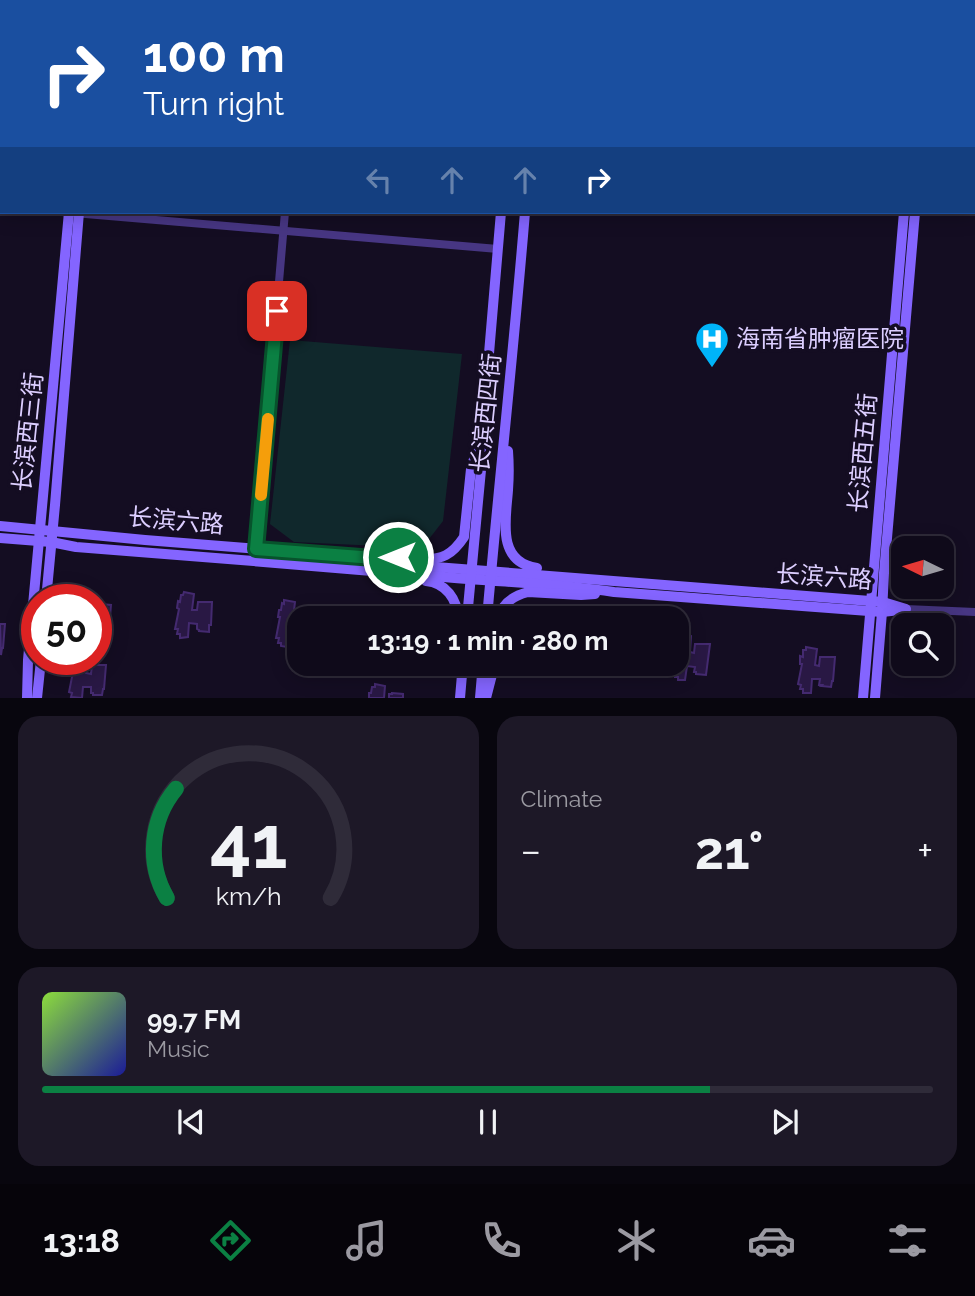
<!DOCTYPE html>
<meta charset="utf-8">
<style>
:root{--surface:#0f0a1a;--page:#1d1827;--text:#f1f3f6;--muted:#9b9aa2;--line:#2f2b39;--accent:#0b8043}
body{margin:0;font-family:Raleway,"Noto Sans SC",sans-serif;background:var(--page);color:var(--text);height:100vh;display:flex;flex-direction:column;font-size:26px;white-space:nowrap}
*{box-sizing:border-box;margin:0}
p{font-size:23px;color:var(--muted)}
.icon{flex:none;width:38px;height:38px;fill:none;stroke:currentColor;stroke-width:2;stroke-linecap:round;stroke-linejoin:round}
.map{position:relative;height:698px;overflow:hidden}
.side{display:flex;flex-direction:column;gap:18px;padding:18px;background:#08060e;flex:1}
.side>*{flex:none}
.hud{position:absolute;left:0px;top:0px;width:976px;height:214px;box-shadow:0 4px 18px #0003,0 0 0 2px var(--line);background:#1a4fa0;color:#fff;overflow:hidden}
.needle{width:46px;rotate:275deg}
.tools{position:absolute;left:891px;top:536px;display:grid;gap:14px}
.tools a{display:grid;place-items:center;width:63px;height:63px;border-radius:14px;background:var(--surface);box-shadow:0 4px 18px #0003,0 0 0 2px var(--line);font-size:35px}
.speed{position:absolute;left:21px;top:584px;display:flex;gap:14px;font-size:35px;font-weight:700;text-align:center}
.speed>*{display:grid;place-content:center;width:91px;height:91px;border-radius:50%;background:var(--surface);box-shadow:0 4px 18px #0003,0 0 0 2px var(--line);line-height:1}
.speed .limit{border:10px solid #d22;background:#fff;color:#111}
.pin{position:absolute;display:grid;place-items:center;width:60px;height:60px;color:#fff;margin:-30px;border-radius:14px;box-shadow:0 4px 10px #0006}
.me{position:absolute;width:77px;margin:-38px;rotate:270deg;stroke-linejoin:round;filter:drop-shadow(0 0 5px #0008)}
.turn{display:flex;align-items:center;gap:24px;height:147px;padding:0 28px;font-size:32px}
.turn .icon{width:91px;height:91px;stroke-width:2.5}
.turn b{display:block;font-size:49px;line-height:60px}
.lanes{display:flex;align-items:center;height:66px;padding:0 28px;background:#0003;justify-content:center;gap:35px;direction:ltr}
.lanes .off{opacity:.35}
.big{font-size:52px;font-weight:700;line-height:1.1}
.side .widget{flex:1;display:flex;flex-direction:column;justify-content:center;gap:10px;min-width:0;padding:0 24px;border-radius:21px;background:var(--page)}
.side .dial{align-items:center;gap:0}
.dial svg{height:182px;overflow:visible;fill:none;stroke:var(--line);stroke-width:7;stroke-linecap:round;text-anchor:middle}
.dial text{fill:var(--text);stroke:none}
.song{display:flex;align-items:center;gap:21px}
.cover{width:84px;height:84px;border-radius:10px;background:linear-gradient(135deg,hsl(90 70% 55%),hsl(240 70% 35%))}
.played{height:7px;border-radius:4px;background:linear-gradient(90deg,var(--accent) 75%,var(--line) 75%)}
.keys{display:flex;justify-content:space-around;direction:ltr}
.heat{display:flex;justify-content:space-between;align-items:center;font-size:38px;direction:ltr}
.side .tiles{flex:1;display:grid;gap:18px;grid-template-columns:1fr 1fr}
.widget:last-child{grid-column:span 2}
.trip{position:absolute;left:287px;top:606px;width:402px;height:70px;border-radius:21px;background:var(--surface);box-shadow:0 4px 18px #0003,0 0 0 2px var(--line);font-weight:700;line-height:70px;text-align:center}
.dock{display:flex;height:112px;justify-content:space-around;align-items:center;background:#06040a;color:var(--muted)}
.dock .icon{width:49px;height:49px}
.dock .selected{color:var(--accent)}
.dock b{font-size:32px;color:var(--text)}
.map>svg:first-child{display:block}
.green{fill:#10282c}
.building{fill:#291844;stroke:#442a70;stroke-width:2}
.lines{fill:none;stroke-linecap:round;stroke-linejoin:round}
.lane{stroke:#473683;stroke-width:3.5}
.street{stroke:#473683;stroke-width:8}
.secondary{stroke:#8465ff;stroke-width:10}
.route-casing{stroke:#07532c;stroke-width:18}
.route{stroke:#0b8043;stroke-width:12}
.slow{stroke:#f59e0b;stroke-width:12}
.labels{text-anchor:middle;stroke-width:7;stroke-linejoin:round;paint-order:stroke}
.poi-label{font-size:24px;fill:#dcceff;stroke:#140d22;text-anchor:start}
.street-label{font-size:24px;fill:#dcceff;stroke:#140d22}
</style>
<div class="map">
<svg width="975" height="698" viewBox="0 0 975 698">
<rect width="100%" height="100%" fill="#140d22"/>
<path class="green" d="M290,340L462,354L443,521L422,548L294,542L270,524Z"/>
<g class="building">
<path d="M184,592L194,594L192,610H197L198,602H212L211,625H209V632L199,631V630L197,629V624L189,623L188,637L180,638V634H177L178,629H175L179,609L177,608L178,601L180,602L181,595H183Z"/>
<path d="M82,595L91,596L93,597L92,600H79V598H82Z"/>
<path d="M284,600L295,602L293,618L298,619L299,610H313L312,618H299V638H298V633L290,632L289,646L287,647L281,646V643H278L279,638H276L280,617H278L279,610H281L282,603L284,604Z"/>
<path d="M100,604L111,605L109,629H108L107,635L98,634L96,633V605H100Z"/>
<path d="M0,624H5L3,648H2L1,655Z"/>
<path d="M681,634L691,636L690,652L694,653L695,644H710L706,675L696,674V672H694L695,667L687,666L685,680H678V677H675V672H673V665L677,663L678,637H681Z"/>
<path d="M806,647L817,649L815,665L819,666L820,657H835L833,681H832L831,687L821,686L822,685H819L820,679H812L811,693H803V689H800L801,685L798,684L802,664H800V656L803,657V650H806Z"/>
<path d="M74,660H88L86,673L91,674L92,665H106L104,689H103L102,695H93V693H91V687H83L82,698L71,697L72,693L69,692L73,672H71L72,664L74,665Z"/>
<path d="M541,663H555L554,676H546V673H543L544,668H541Z"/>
<path d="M563,663H576L575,664L574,671L564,670L565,668H562Z"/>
<path d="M375,684L385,686L384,698H369V693H371L372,687H375Z"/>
<path d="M392,693L403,694V698H389V694H392Z"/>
</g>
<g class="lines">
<g class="lane">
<path d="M13,2V0"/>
<path d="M0,33H2"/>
</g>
<g class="street">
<path d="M304,2V0"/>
<path d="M0,206H2"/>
<path d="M62,212L498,249"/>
<path d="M256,549L285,212"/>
<path d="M906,609L975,612"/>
</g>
<g class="secondary">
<path d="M512,0V2"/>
<path d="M86,2V0"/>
<path d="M98,2V0"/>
<path d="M521,2V0"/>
<path d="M541,2V0"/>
<path d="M551,2V0"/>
<path d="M922,2V0"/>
<path d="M934,2V0"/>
<path d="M508,451C509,464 509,477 508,490C506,519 496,562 537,568"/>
<path d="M0,526L145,540L374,558L397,564L883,602L906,609"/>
<path d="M0,538L51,542L76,547C199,557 321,566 444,577C501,582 558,584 614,592L882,612L900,610"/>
<path d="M421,559C442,560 452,555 464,537L471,469L477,449"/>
<path d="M426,581C446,583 457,599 458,618"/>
<path d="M46,600L55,505L79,212"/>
<path d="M467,618L481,470L482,436L501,212"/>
<path d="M487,618C499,482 514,347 525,212"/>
<path d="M499,618C502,603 513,596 528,592L581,595L595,594"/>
<path d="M27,698L28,660L69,212"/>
<path d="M37,698L41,660"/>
<path d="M460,698L463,663"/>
<path d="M480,698L483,663"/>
<path d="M486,698L495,663"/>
<path d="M863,698L904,212"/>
<path d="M875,698L882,612L884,573L915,212"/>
</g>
</g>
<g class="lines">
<g class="route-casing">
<path id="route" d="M277,311L256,549L374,558L398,557"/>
</g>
<use href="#route" class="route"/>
<path class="slow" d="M261,495L268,419"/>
</g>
<defs>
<g id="hospital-pin" transform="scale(1.75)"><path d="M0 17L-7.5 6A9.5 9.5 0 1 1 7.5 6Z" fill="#00b4f9" stroke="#140d22"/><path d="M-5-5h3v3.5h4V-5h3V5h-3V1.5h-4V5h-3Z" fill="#fff"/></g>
</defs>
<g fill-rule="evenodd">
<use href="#hospital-pin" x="712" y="339"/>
</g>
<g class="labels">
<g class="poi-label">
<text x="736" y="347">海南省肿瘤医院</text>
</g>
<g class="street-label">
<text transform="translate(486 413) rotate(-84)" y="8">长滨西四街</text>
<text transform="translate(28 432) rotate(-84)" y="8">长滨西三街</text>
<text transform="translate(863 453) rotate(-85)" y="8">长滨西五街</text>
<text transform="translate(176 521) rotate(5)" y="8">长滨六路</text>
<text transform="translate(824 577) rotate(4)" y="8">长滨六路</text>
</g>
</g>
</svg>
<div class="tools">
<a><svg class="needle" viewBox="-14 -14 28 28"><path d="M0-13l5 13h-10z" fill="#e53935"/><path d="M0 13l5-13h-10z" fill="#9b9aa2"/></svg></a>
<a><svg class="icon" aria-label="search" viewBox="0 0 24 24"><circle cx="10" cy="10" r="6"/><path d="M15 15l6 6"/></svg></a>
</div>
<div class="speed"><div class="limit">50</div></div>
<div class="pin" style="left:277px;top:311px;background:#d93025"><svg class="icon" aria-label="arrive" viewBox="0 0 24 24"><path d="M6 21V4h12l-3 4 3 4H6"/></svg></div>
<svg class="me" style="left:398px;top:557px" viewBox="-20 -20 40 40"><circle r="17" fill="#0b8043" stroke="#fff" stroke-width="3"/><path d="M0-11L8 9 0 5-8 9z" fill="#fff"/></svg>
<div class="trip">13:19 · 1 min · 280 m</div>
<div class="hud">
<div class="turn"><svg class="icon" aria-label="right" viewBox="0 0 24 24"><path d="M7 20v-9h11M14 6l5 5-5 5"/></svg><div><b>100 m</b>Turn right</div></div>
<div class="lanes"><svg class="icon off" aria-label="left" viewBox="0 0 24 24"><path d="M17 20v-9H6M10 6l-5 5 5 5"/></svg><svg class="icon off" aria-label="ahead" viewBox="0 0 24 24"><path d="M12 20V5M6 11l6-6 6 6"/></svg><svg class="icon off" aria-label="ahead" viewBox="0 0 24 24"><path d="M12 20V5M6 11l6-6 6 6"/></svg><svg class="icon" aria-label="right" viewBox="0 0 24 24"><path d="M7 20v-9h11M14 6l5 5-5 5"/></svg></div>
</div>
</div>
<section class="side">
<div class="tiles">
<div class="widget dial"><svg viewBox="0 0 100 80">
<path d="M14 69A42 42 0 1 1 86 69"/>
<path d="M14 69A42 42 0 0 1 18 21" stroke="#0b8043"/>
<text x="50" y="56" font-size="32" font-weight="700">41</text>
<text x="50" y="72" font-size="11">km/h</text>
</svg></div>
<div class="widget"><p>Climate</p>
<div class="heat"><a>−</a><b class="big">21°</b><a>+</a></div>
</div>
<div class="widget">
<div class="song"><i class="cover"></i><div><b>99.7 FM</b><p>Music</p></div></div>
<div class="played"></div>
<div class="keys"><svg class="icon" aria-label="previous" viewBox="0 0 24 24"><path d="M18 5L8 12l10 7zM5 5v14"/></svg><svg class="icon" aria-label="pause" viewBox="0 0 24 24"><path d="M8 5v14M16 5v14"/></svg><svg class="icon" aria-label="next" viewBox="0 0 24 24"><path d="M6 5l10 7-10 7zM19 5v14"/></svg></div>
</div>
</div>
</section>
<nav class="dock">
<b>13:18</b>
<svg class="icon selected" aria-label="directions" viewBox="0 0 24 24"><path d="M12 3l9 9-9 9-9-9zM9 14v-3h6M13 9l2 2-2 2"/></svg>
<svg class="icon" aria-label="music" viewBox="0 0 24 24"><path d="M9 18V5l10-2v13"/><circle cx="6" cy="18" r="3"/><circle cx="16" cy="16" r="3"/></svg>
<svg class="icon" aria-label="phone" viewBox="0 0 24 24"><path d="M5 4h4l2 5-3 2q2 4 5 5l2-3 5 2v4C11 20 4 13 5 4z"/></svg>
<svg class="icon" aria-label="climate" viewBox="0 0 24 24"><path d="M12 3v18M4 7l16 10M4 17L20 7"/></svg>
<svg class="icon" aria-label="car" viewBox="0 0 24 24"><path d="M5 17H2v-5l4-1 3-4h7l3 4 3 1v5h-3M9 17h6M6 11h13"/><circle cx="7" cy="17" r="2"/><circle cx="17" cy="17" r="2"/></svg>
<svg class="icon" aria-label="filters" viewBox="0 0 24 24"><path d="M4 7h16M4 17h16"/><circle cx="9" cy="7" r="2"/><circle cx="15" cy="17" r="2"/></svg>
</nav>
